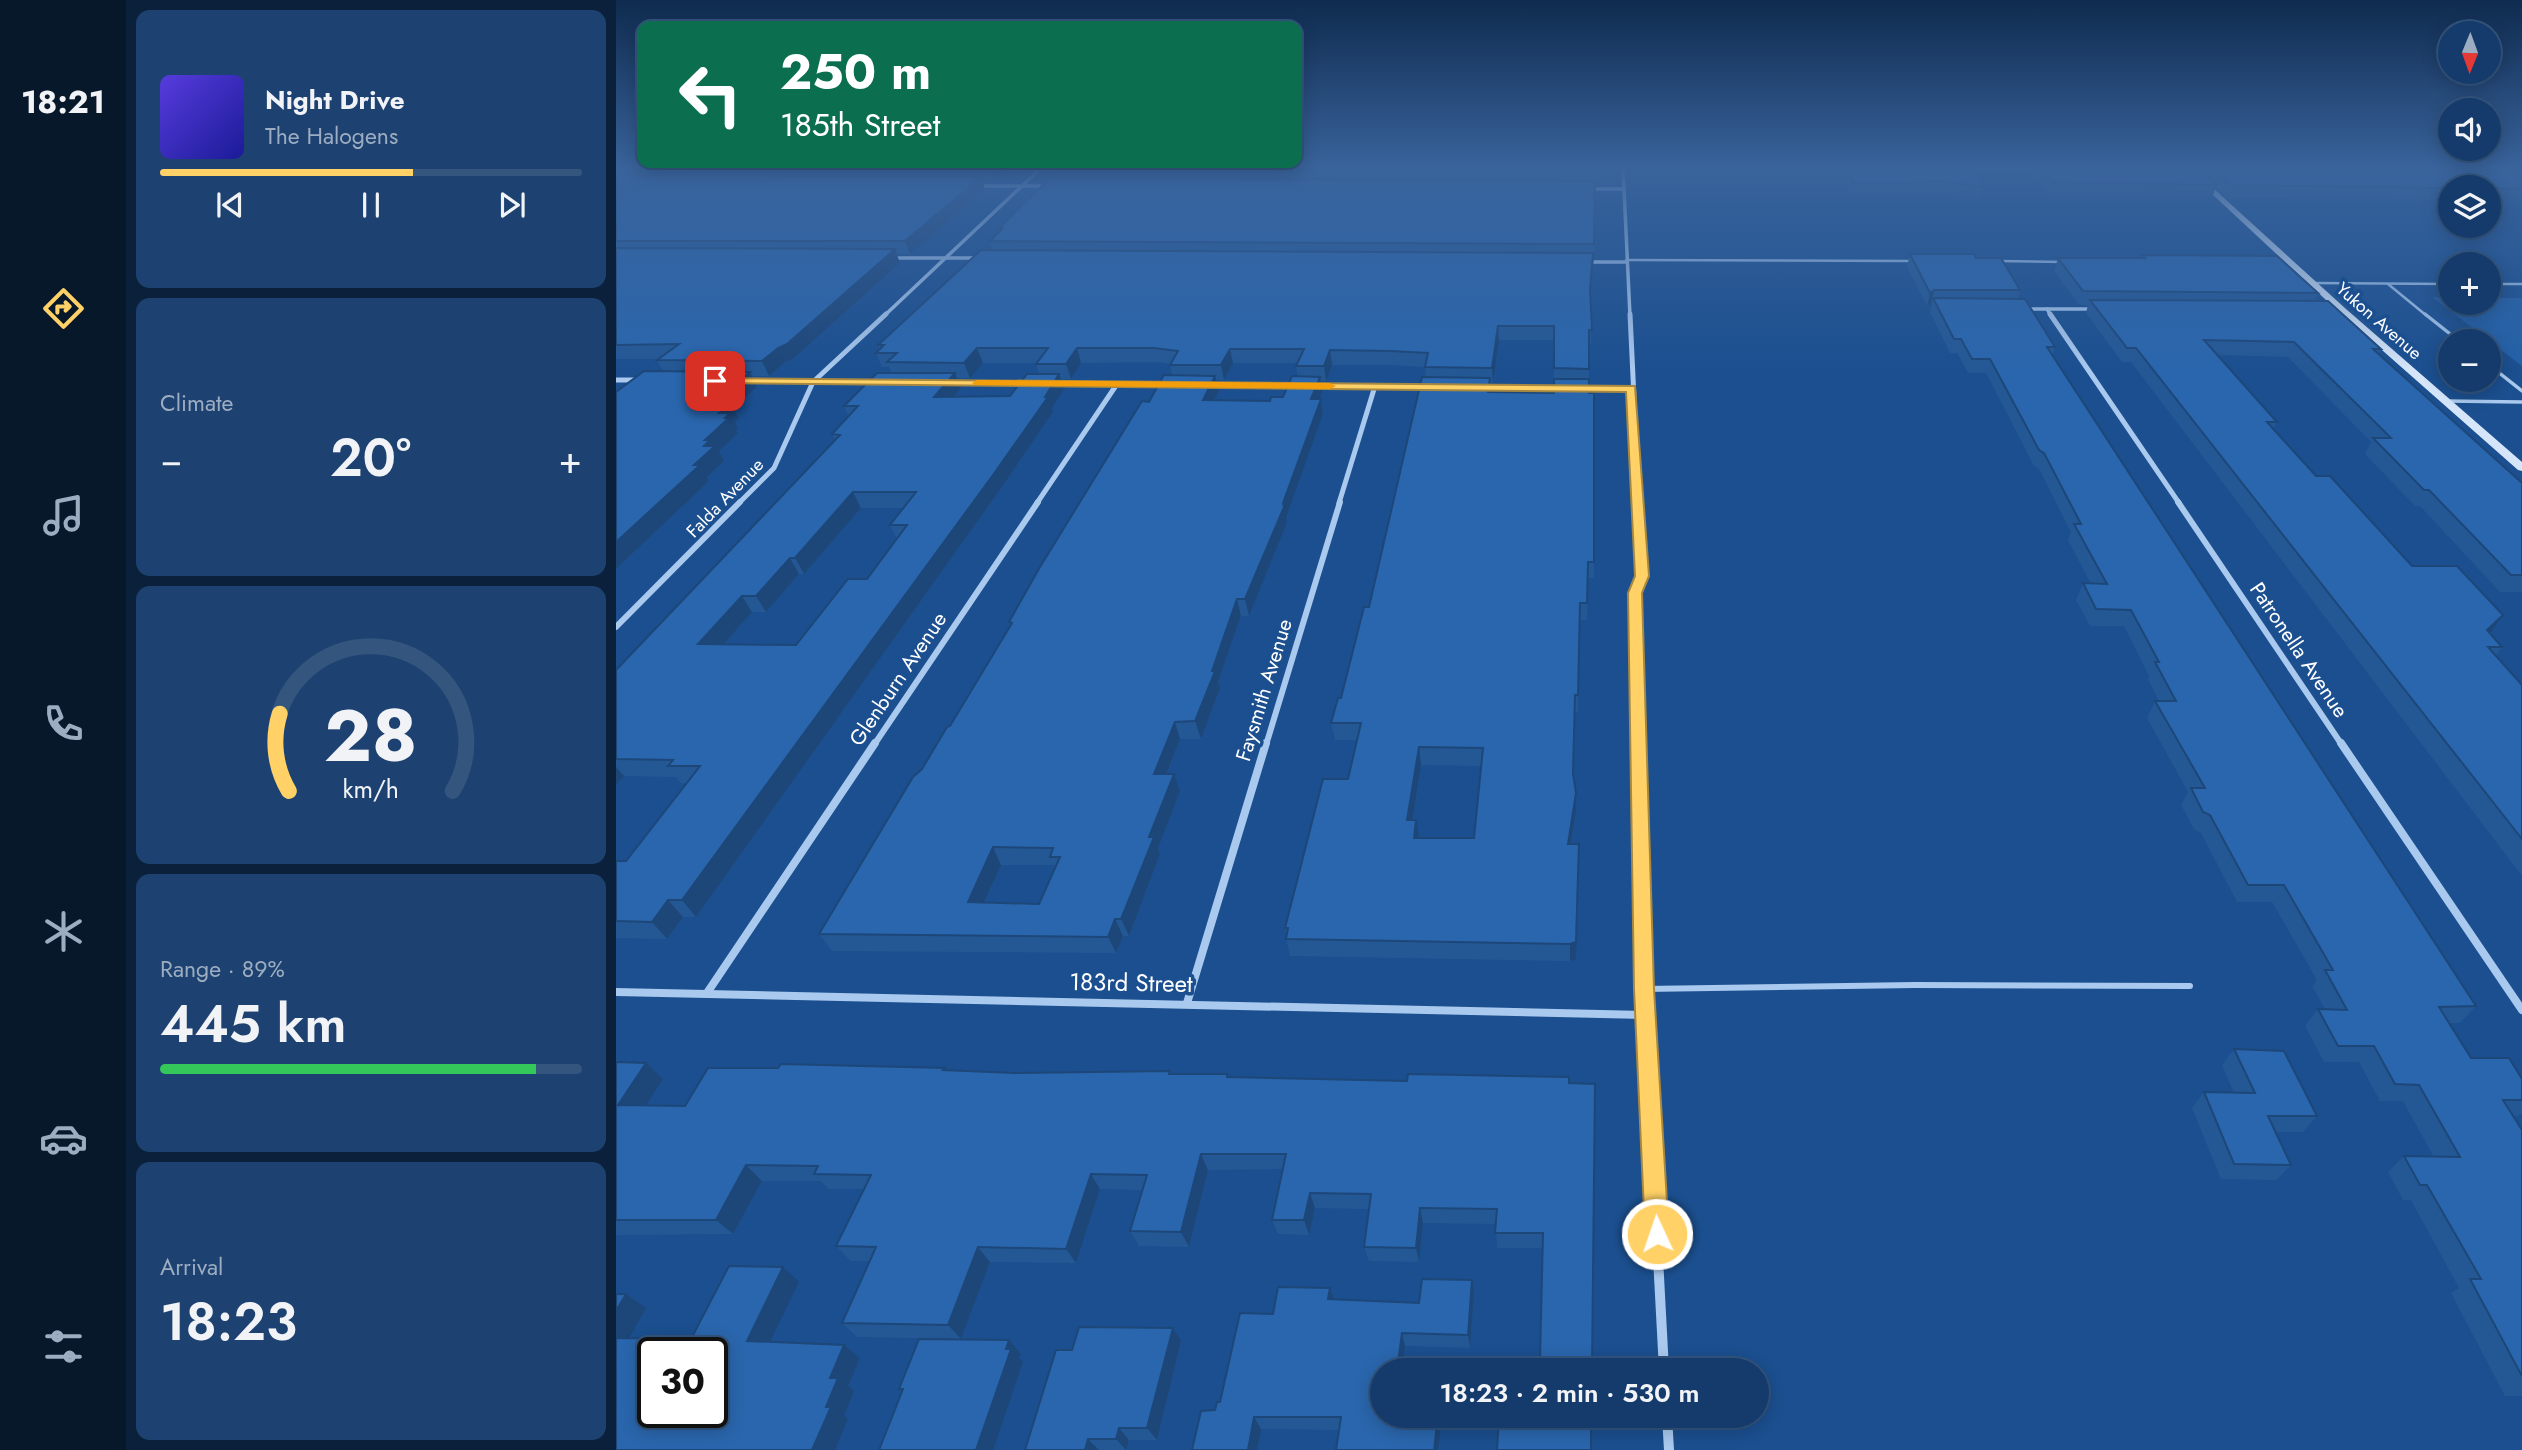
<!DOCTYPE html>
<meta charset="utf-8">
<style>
:root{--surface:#143b6b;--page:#1d4271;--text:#f1f3f6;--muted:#9dadc1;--line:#33557e;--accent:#ffd166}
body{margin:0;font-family:Jost,sans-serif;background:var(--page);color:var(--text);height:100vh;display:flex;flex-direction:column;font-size:26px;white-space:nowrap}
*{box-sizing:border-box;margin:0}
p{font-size:23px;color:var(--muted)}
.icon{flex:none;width:38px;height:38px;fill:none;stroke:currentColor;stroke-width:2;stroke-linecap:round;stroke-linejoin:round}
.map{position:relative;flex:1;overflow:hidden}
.side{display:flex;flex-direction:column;gap:10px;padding:10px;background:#0b203b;width:490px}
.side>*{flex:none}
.hud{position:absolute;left:21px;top:21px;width:665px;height:147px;border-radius:14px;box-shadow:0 4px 18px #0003,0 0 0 2px var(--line);background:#0b6e4f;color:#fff;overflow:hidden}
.needle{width:46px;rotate:181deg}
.buttons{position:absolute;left:1822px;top:21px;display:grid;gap:14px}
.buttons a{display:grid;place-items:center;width:63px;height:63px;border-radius:50%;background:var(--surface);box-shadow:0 4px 18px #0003,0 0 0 2px var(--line);font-size:35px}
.speed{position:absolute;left:21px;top:1337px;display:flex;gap:14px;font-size:35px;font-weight:700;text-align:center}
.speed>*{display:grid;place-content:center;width:91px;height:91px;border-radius:50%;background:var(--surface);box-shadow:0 4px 18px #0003,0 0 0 2px var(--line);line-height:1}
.speed .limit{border:4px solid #111;border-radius:10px;background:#fff;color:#111}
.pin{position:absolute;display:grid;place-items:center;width:60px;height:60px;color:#fff;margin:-30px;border-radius:14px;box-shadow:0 4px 10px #0006}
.me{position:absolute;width:77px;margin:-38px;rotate:357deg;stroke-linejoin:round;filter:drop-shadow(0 0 5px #0008)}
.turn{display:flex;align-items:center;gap:24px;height:147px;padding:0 28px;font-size:32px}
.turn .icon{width:91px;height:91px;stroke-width:2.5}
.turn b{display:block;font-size:49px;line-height:60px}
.big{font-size:52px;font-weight:600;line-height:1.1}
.side .widget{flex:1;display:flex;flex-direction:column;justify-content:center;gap:10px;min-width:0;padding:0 24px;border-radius:14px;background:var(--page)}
.side .dial{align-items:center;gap:0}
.dial svg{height:182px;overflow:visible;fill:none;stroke:var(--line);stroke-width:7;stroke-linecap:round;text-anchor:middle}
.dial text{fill:var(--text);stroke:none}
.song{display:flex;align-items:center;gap:21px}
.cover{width:84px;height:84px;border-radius:10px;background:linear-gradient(135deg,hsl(250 70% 55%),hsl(240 70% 35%))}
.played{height:7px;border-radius:4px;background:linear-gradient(90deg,var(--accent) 60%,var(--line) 60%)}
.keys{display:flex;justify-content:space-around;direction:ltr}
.heat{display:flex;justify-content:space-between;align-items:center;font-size:38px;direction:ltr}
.charge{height:10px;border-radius:5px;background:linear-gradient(90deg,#34c759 89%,var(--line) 0)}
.trip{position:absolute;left:754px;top:1358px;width:399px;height:70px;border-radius:35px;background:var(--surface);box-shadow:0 4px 18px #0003,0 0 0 2px var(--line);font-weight:600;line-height:70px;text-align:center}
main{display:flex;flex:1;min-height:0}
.tabs{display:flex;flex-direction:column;width:126px;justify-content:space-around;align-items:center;background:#08182b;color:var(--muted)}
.tabs .icon{width:49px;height:49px}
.tabs .active{color:var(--accent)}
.tabs b{font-size:32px;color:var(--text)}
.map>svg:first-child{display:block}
.green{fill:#2461a8}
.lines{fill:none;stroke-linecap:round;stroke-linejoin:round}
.lane-far2{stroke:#a9c9ee;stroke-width:2.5}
.lane-far1{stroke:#a9c9ee;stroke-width:3.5}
.lane{stroke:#a9c9ee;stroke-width:6}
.street-far4{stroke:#a9c9ee;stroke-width:3.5}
.street-far3{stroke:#a9c9ee;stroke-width:5}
.street-far2{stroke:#a9c9ee;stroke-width:6}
.street-far1{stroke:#a9c9ee;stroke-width:8}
.street{stroke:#a9c9ee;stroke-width:10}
.secondary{fill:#d6e6fa;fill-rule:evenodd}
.wall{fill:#245895;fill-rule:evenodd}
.shaded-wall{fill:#1d4779}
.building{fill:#2a66ad;stroke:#1d4779;stroke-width:2;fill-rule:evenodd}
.route{fill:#ffd166;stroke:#a68842;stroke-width:2}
.slow{fill:#f59e0b}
.labels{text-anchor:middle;stroke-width:7;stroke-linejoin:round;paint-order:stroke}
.far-street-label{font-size:18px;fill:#fff;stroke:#1b4f8f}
.street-label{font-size:21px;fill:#fff;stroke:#1b4f8f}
.near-street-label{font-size:24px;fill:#fff;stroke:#1b4f8f}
</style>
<main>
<nav class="tabs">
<b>18:21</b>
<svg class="icon active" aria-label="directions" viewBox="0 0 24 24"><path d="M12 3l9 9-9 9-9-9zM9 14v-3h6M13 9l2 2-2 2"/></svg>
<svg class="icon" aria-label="music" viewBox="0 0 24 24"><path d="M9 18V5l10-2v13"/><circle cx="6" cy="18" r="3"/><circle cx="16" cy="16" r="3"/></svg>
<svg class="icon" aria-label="phone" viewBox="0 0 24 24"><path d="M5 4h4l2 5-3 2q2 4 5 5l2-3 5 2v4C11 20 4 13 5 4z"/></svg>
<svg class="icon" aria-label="climate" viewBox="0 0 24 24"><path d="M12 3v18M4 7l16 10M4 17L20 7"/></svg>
<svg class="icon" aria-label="car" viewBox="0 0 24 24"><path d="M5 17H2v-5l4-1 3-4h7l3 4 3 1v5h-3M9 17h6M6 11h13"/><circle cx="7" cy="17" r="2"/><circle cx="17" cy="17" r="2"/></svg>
<svg class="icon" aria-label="filters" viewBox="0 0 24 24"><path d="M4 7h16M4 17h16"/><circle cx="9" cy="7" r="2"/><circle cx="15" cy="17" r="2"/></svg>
</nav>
<section class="side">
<div class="widget">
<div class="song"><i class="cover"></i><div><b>Night Drive</b><p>The Halogens</p></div></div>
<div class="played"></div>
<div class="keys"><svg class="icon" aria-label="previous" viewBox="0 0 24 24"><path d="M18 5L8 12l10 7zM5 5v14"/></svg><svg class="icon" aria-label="pause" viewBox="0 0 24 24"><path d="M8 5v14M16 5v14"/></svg><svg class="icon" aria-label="next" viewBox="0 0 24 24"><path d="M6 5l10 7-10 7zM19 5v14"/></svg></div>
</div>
<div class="widget"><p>Climate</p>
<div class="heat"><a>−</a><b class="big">20°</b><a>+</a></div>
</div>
<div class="widget dial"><svg viewBox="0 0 100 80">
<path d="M14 69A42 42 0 1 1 86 69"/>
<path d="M14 69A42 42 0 0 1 10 35" stroke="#ffd166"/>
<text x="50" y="56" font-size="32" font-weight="700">28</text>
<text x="50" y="72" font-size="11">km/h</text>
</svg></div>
<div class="widget"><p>Range · 89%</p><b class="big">445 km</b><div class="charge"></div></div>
<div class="widget"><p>Arrival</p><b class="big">18:23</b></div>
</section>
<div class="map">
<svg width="1906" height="1450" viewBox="0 0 1906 1450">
<rect width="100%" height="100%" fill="#1b4f8f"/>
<path class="green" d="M1816,297L1834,298V303H1872L1873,298H1906V366Z"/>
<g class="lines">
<g class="lane-far2">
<path d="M1010,260L1297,261"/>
<path d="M1381,261L1448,262"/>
<path d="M1696,283L1834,284"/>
<path d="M1772,284L1811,316"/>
<path d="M1872,284H1906"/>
</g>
<g class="lane-far1">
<path d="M1809,314L1843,341"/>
<path d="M1872,364L1906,391"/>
<path d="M1830,401L1906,402"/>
</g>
<path class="lane" d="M1028,989L1299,985L1574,986"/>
<g class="street-far4">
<path d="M1007,168L1014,316"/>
<path d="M1351,169H1424"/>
<path d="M361,186H433"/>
<path d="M970,189H1006"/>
<path d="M274,258H363"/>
<path d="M970,262H1010"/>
<path d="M1407,309H1479"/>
<path d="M1431,309L1435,316"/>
<path d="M268,316L425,168"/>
</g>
<g class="street-far3">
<path d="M1014,314L1023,503"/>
<path d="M1434,314L1563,503"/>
<path d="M0,380H24"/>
<path d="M130,381L258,382"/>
<path d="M333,383H412"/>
<path d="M438,384L552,385"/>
<path d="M592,385L682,386"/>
<path d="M697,386L811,387"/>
<path d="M865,387L944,388"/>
<path d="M967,388L1016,389"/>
<path d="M123,503L158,468L197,382L270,314"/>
<path d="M421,503L501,384"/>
<path d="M723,503L759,386"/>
</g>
<g class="street-far2">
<path d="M1023,502L1026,576L1019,593L1023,745"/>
<path d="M1562,502L1726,745"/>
<path d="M0,627L124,502"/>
<path d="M258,745L422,502"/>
<path d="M650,745L724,502"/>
</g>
<g class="street-far1">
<path d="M1023,743L1031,1054"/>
<path d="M1725,743L1906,1010"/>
<path d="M0,992L1029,1015"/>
<path d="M91,993L259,743"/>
<path d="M571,1003L650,743"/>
</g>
<g class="street">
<path d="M1031,1052L1048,1370"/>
<path d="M1051,1416L1053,1450"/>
</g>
<path class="secondary" d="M1568,168H1575L1730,309L1906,462V471L1902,470L1724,313Z"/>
</g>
<g class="wall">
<path d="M0,168H393L379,181H366L369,190L294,254H280L284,263L178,358L169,362L153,376H136L141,387L117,408L123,418L119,422L122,429L120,430L122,433L103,451L108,461L91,477L93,481L0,569V392L47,371L41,360L43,359H0Z"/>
<path d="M979,168L978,257L974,297L975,344H973V393H978V578H972L971,620H963L962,712H959L958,776L960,793V811L955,844L960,959L954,961L674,956L670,939L671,936L669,928L732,779L741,740H719L715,723L725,698L753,607L810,378L809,367L775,365H716L710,381H705L706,392L703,399H705L707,414L670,518L671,523L633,616H625L602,682L604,688L585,739H564L551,774L564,791L542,848L544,854L513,936H507L500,953L216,951L203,934L306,769L334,726L394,626L393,622L533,402L556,375L554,364L542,362L465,363L455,379H445L448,389L436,408L437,412L383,491L80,917H67L51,939L0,938V861H10L70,783H65L60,777L8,776L0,785V670L219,441L216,434L233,417L228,406L275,373L273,367H266L260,353L264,349L262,345L376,250L374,241L384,231L383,228L445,178L443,169ZM883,340H938V393L875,392V382L877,383ZM367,363H421L420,364L423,374L394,396L337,397L345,388L340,378H354ZM617,363H681L680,366L682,376L667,397L654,401L598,400L603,391L600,380H608ZM245,508H288L274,525L281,539L251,579L180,645L108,644L136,612H150L183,574H188ZM805,765L865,766L858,838H803L797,820ZM385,865H438L439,868L423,904L369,903Z"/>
<path d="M1223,168H1359L1369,182L1365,199L1330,194L1235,195Z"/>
<path d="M1416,168H1582L1586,172L1587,168H1906V201H1872V187H1834V200L1612,198L1600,187L1596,198L1433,195L1415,173Z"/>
<path d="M1294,254L1360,258L1404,290L1402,299L1439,347L1436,356L1860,1006L1844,1023H1833L1855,1058L1906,1079V1113L1902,1116H1897L1906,1130V1396H1889L1835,1293L1843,1288L1795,1200H1787L1772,1172L1788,1156L1818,1157L1787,1101H1764L1743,1062H1708L1689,1026L1702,1009H1709L1696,986L1701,980L1656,902H1621L1585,833L1578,829L1565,805L1572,792L1531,718L1539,701H1543L1532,679L1533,676L1508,626H1474L1460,600L1467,583L1475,584L1452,540L1455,532L1423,469L1418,466L1370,373H1352L1341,353H1334L1314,312L1316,304L1311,306L1291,267Z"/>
<path d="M1526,255L1702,293L1698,301L1765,349L1763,354L1906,483V592H1884L1804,506H1799L1749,454L1755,442L1672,357L1601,355L1661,422L1657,429L1700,476L1796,566L1887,615L1874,633L1886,647L1880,656L1906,685V876L1515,362H1506L1470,313L1472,305H1463L1438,271L1442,258H1525Z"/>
<path d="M1618,1049L1701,1116L1687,1132H1660L1675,1165L1661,1180L1605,1179L1576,1108L1588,1092L1618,1093L1606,1065Z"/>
<path d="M0,1062L47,1079L30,1105L69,1106L330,1070L399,1073L554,1071L556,1074H611L612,1077L791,1081L953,1077L924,1360L928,1248H881L880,1224L807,1223L803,1262L753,1261L748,1247L753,1209L699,1208L693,1235L662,1234L656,1220L667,1169L592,1170L573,1247L523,1246L514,1231L527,1190L484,1189L460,1263L374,1262L345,1339L241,1337L226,1323L254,1261H235L220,1246L248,1189H212L205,1181H146L117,1234L0,1235Z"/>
<path d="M856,1280L858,1294L854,1348L789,1346L723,1430L645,1429L599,1410L657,1314L714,1288L718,1300L803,1303Z"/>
<path d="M565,1341L541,1440H513L510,1450H409L456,1350Z"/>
</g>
<g class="shaded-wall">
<path d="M376,168H393L379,181L375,169Z"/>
<path d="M365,177L369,190L294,254L289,241Z"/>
<path d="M279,249L284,263L178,358L169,362L153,376L146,361Z"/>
<path d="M977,253V266L974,302V289Z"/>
<path d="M1318,290L1315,304L1311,306L1314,293Z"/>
<path d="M882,326L883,340L877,383L876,368Z"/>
<path d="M361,348L367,363L354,378L348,363Z"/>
<path d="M461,348L465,363L455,379L450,364Z"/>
<path d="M614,349L617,363L608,380L605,365Z"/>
<path d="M714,350L716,365L710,381L708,366Z"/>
<path d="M134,372L141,387L117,408L123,418L119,422L122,429L120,430L122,433L103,451L108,461L91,477L93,481L0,569V542L78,465L88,446L97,403Z"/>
<path d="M339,373L345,388L324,412L318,397Z"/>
<path d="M443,374L448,389L436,408L437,412L383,491L80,917L66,900L429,397Z"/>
<path d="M599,376L603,391L590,415L587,400Z"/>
<path d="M704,377L706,392L698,414L695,399Z"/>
<path d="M705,399L707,414L670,518L671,523L633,616L629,599L667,503Z"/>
<path d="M237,492L245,508L188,574L179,558Z"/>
<path d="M174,558L183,574L150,612L140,596Z"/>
<path d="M126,596L136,612L93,661L82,644Z"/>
<path d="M621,599L625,616L602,682L604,688L585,739L579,721L596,671Z"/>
<path d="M1887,615L1875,632L1859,647L1871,630Z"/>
<path d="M559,722L564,739L544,791L538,774Z"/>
<path d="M803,747L805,765L794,837L791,820Z"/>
<path d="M0,767L8,776L0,785Z"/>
<path d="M558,774L564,791L542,848L544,854L513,936L505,919L533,837Z"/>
<path d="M960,793V811L952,861V844Z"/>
<path d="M800,820L803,837L800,855L798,838Z"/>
<path d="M377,847L385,865L361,919L352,902Z"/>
<path d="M962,891L960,959L954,961V944Z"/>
<path d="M52,900L67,917L51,939L36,922Z"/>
<path d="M499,919L507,936L500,953L492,937Z"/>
<path d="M30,1063L47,1079L20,1121L2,1105Z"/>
<path d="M585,1154L592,1170L573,1247L565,1232Z"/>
<path d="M130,1165L146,1181L117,1234L100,1220Z"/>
<path d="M475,1174L484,1189L460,1263L450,1249Z"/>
<path d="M694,1193L699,1208L693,1235L688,1220Z"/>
<path d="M804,1208L807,1223L803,1262L800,1248Z"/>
<path d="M362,1247L374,1262L345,1339L332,1325Z"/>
<path d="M167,1267L183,1282L148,1354L131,1341Z"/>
<path d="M856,1280L858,1294L854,1348L852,1335Z"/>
<path d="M714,1288L719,1302L712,1299Z"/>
<path d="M10,1294L30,1308L6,1351L0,1347V1311Z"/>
<path d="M557,1328L565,1341L541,1440L531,1428Z"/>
<path d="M786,1333L789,1346L786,1370H781Z"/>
<path d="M393,1340L405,1354L403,1358L407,1362L377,1450H360Z"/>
<path d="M228,1345L244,1358L232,1386L238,1391L228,1416L232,1419L219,1450H196L214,1378Z"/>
<path d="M822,1416H826L822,1450H818Z"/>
<path d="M638,1417L645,1429L641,1450H632Z"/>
<path d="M503,1428L513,1440L510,1450L500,1439Z"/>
<path d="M472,1439L483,1450H469Z"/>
</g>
<g class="building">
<path d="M177,168H376L375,169Z"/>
<path d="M444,168H979V172L443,169Z"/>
<path d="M1230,168H1359L1369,182H1365L1368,187L1332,182L1237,183Z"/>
<path d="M1424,168H1582L1601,185L1436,182Z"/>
<path d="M1597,168H1906V189L1872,188V187L1834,188L1616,185Z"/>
<path d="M0,175L365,177L289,241H0Z"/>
<path d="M434,178L979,181L978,244L374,241L387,228H383L385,226Z"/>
<path d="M0,248L279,249L171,344L162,348L146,361L41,360L63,344L0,345Z"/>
<path d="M365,250L977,253L974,289L976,330H973V369L938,368V326H882L876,368L809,367L812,353L774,351L714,350L708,366H680L688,349H614L605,365H554L562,351L538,348H461L450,364H420L432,348H361L348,363L271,362L281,353H260L268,345H262Z"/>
<path d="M1294,254H1358L1360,258H1385L1404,290H1318L1314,293Z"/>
<path d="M1526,255L1661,256L1702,293L1467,291L1442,258H1529Z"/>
<path d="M1317,298L1409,299L1439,347H1431L1860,1006L1823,1007L1855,1058H1893L1906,1079V1100H1887L1906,1130V1376L1854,1279H1865L1811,1185H1804L1788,1156L1844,1157L1803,1085L1779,1084L1758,1046H1722L1702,1009L1731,1010L1709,970H1717L1668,885H1632L1594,815L1587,812L1575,788H1589L1539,701H1560L1539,662H1543L1515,610L1480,609L1467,583L1491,584L1458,524H1465L1428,453L1423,450L1374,359H1356L1345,339H1338Z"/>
<path d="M1474,300L1712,301L1765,349H1757L1906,483V575H1895L1813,490H1808L1757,438H1775L1678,342L1588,340L1661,422H1651L1700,476H1714L1796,566H1841L1887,615L1871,630L1886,647H1872L1906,685V839L1520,348H1511Z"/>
<path d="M28,371L134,372L97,403H115L103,413H114L109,418H113L89,440H94L88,446H99L78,465H84L0,542V392Z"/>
<path d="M261,373H339L318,397L394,396L411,374H443L429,397H432L377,475L66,900H52L36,922L0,921V861H10L84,766H52L57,760L0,759V670L224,435L216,434L242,406H228ZM237,492H300L274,525H291L251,579H232L180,645L82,644L126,596H140L174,558H179Z"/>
<path d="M548,375L599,376L587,400L654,401L655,397H667L676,376L704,377L695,399H705L667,503L668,507L629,599H621L596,671H599L579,721L559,722L538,774H558L533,837H538L505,919H499L492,937L203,934L297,777L306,769L331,727L334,726L396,623L393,622L424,567L526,401L533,402ZM377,847L437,848L434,857H444L423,904L352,902Z"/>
<path d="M806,377L874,378L872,392L938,393V379H973V393H978V562H972L971,603H964L962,695H959L957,774L960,793L952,844H963L962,874L960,942L954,944L670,939L672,928H669L707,779H732L745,723H715L722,698H725L748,607H753ZM803,747L867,748L858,838H798L800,820H791Z"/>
<path d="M1618,1049L1668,1051L1701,1116H1652L1675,1165L1618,1164L1588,1092L1639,1093Z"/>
<path d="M0,1062L30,1063L2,1105L69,1106L92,1068H162L165,1064L329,1068L327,1070L399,1073L554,1071L553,1074H611V1077L791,1081L792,1074L953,1077V1083L979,1084L976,1370H921V1360H924L927,1233H879L881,1209L804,1208L800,1248L748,1247L755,1194L694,1193L688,1220H656L670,1154H585L565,1232L514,1231L531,1175L475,1174L450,1249L362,1247L332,1325L226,1323L260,1247L220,1246L255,1175L198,1174L202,1166L130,1165L100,1220H0Z"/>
<path d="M113,1266L167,1267L131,1341L228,1345L214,1378H222L210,1407H215L196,1450H0V1338L75,1339ZM37,1353H96V1412H37Z"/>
<path d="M806,1279L856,1280L852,1335L786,1333L781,1370H766V1416H822L818,1450H720L725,1417H638L632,1450H576L585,1411L599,1410L601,1402H604L624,1313L657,1314L662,1287L714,1288L712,1299L803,1303Z"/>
<path d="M0,1294H10L0,1311Z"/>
<path d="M463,1327L557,1328L531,1428H503L500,1439H472L469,1450H409L440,1350H456Z"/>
<path d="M303,1339L393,1340L390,1349H395L360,1450H263L287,1389H283Z"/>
<path d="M883,1416H975V1450H881Z"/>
</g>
<linearGradient id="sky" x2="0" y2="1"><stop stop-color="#0f2b4f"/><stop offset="0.45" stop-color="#39639b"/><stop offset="1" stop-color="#39639b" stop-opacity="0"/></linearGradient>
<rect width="1906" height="371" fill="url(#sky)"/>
<path class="route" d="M99,378L1019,386L1033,576L1026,593L1038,989L1053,1234L1049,1242L1041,1245L1033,1242L1029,1234L1018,989L1012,593L1019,576L1010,392L95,383V379Z"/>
<path class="slow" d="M361,380L714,383L720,386L714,389L358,385L356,383Z"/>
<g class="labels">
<g class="far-street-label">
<text transform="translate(1763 321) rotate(41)" y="6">Yukon Avenue</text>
<text transform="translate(109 498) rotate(-46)" y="6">Falda Avenue</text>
</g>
<g class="street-label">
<text transform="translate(1683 650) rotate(56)" y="7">Patronella Avenue</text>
<text transform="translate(282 679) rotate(-56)" y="7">Glenburn Avenue</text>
<text transform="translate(648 690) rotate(-73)" y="7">Faysmith Avenue</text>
</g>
<g class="near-street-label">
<text transform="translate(515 983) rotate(1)" y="8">183rd Street</text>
</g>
</g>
</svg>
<div class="buttons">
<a><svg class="needle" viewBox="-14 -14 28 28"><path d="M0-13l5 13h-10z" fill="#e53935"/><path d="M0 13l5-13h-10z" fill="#9dadc1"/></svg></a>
<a><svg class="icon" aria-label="sound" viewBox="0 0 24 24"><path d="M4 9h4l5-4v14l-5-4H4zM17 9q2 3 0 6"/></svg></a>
<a><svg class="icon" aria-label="layers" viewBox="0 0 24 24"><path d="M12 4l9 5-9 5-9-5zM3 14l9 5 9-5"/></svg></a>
<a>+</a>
<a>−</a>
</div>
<div class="speed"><div class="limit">30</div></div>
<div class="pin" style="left:99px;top:381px;background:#d93025"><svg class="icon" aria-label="arrive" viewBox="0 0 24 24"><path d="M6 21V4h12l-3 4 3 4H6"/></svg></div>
<svg class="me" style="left:1041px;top:1234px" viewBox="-20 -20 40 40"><circle r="17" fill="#ffd166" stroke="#fff" stroke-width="3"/><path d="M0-11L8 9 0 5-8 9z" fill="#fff"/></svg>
<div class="trip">18:23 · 2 min · 530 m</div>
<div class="hud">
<div class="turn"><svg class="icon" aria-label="left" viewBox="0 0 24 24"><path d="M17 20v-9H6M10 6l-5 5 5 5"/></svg><div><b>250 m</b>185th Street</div></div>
</div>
</div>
</main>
